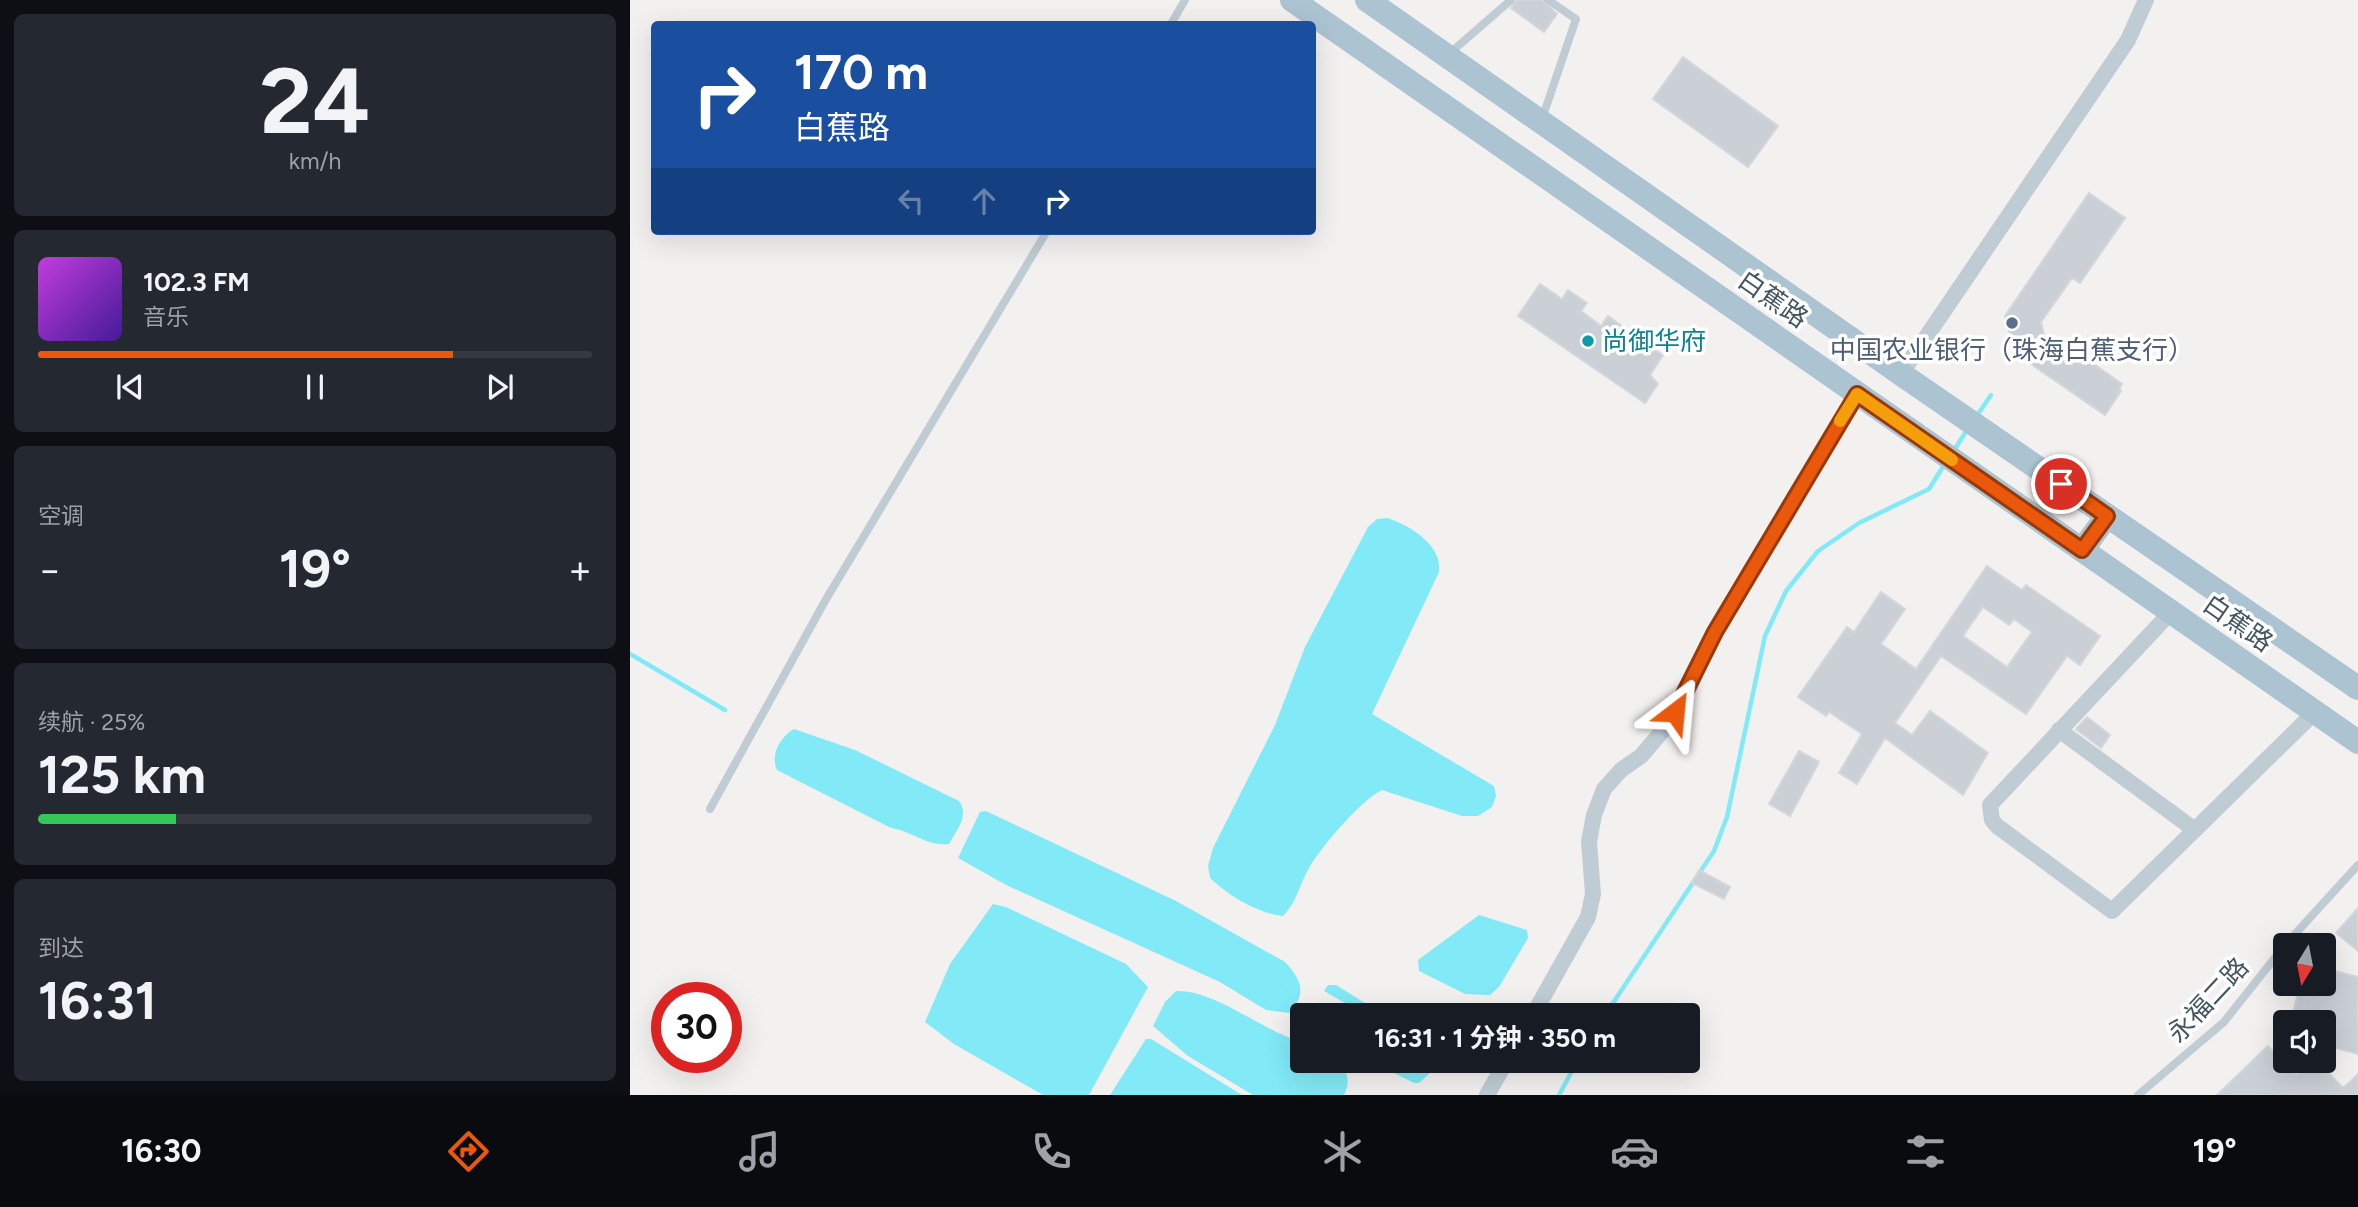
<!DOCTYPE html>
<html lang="zh">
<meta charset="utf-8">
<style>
:root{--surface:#171b24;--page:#242831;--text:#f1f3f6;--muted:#9ea1a6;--line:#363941;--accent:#ea580c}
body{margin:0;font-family:Figtree,"Noto Sans SC",sans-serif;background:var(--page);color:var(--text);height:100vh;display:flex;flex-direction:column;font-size:26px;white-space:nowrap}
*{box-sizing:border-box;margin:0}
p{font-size:23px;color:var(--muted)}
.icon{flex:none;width:38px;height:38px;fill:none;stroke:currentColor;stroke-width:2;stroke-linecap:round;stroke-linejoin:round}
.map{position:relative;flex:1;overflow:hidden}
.panel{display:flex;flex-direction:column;gap:14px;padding:14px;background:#0d0f14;width:630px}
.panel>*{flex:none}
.banner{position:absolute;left:21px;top:21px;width:665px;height:214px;border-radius:7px;box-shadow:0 7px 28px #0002;background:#1a4fa0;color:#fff;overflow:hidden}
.needle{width:46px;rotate:190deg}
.fabs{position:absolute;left:1643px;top:933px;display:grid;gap:14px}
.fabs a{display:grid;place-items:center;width:63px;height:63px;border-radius:7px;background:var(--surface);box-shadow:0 7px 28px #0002;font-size:35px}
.speed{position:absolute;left:21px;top:982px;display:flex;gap:14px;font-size:35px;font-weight:700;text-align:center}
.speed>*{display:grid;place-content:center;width:91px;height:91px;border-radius:50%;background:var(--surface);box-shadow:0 7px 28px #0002;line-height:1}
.speed .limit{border:10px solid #d22;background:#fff;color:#111}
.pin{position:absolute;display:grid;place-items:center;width:60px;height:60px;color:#fff;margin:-30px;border:4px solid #fff;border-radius:50%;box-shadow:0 2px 7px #0007}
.me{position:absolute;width:77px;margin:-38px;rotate:29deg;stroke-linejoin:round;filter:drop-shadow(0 0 5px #0008)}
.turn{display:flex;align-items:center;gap:24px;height:147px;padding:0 28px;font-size:32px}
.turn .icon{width:91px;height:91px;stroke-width:2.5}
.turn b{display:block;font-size:49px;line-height:60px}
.lanes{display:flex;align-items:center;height:66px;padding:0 28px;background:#0003;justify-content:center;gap:35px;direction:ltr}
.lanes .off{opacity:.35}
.big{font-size:52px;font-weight:700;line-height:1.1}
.panel .widget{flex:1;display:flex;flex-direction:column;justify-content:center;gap:10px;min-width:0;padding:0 24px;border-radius:10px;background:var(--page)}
.panel .dial{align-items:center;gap:0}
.dial b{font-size:91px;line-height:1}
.song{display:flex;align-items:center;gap:21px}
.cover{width:84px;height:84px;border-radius:10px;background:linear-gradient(135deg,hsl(290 70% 55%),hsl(260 70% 35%))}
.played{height:7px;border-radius:4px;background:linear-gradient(90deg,var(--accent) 75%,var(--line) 75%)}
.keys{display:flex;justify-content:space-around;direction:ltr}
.heat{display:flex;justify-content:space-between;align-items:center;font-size:38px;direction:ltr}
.charge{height:10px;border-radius:5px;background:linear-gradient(90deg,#34c759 25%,var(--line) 0)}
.trip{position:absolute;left:660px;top:1003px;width:410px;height:70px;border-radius:7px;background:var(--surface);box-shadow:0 7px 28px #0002;font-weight:700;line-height:70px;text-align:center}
.tab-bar{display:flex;height:112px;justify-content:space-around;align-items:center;background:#090b0e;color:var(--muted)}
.tab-bar .icon{width:49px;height:49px}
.tab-bar .current{color:var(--accent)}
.tab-bar b{font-size:32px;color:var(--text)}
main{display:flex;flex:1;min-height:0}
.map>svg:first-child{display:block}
.water{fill:#82e9f6}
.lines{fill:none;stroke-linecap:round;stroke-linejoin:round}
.stream{stroke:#82e9f6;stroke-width:4.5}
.building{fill:#cbd0d6;stroke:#d3d7dc;stroke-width:2;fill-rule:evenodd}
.lane{stroke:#bfccd3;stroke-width:8}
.street{stroke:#bfccd3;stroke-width:16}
.primary{stroke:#acc3d2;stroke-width:24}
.route-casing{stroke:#983908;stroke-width:18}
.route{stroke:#ea580c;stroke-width:12}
.slow{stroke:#f59e0b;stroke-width:12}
.service-dot{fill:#5c6f8a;stroke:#fff;stroke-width:2.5}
.culture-dot{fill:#0f9aa8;stroke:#fff;stroke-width:2.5}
.labels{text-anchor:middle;stroke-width:7;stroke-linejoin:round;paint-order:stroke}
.street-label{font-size:26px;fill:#455660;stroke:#fff}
.culture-label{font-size:26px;fill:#0d838f;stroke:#fff;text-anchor:start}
.service-label{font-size:26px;fill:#4e5e75;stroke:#fff}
</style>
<main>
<section class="panel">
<div class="widget dial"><b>24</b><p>km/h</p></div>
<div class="widget">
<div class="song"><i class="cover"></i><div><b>102.3 FM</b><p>音乐</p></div></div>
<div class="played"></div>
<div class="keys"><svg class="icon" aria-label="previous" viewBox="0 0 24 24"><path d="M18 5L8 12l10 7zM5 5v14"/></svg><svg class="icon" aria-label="pause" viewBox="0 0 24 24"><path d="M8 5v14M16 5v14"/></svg><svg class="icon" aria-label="next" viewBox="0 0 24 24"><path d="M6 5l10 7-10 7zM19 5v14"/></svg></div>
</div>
<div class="widget"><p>空调</p>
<div class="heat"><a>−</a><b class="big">19°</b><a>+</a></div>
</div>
<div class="widget"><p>续航 · 25%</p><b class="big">125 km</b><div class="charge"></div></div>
<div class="widget"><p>到达</p><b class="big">16:31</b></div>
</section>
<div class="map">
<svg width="1728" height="1095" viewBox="0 0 1728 1095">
<rect width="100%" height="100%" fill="#f3f0f0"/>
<g class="water">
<path d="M757,518C780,525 813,546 809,572L742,714L864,786L866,796L862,807L848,816H832L752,790C731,800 691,847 679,868C669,885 667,902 653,916C627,913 599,896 580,878L578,866L583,848L645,725L675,647L738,527L747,519Z"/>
<path d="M164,729L225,750L329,801C340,815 326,831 319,844C298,847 282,831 261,828L147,770C140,755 150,737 164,729Z"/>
<path d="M356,811L546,901L655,962C672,980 677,994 659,1013L636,1010L590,982L378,886L328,858L350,812Z"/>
<path d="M363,904L376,907L496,964L518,987L459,1095H413L324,1044L295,1022L320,964Z"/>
<path d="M849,915L897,930L898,938L869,987L860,995L835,994L789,971L788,960Z"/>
<path d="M698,985H706L754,1015H719L722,1009L720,1006L694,991Z"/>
<path d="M546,991C587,990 631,1031 672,1042V1060L706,1061C718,1071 721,1081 714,1095H623L558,1056L523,1026L535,1002Z"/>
<path d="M516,1039H521L612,1095H480Z"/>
<path d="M750,1061H813L789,1083H784L756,1069Z"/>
</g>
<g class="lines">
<g class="stream">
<path d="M1346,417L1361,395"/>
<path d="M1323,452L1337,430"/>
<path d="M0,654L95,710"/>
<path d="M975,1015L1084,851L1097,817L1135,636L1156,591L1188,551L1229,523L1299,489L1314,465"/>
<path d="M929,1095L948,1060"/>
</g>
</g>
<g class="building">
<path d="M887,0H912L927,14L914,32L881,8Z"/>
<path d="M1053,57L1148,126L1118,167L1023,99Z"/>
<path d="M1459,193L1495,218L1450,283L1442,278L1411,322L1415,340L1429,349L1433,342L1492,384L1489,389L1491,391L1475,415L1385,353L1375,316Z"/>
<path d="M910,284L932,299L938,290L957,303L951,311L971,326L978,316L993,327L986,337L1008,352L1017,345L1033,355L1020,375L1028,384L1015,403L888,316Z"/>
<path d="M1357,566L1392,590L1396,585L1470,636L1450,665L1437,656L1396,714L1311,656L1265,723L1282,735L1300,711L1358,753L1333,795L1255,738L1227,784L1209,773L1232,734L1199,712L1196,716L1168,697L1217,627L1224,632L1251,592L1275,609L1251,644L1286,669ZM1353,607L1379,625L1384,619L1402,632L1377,667L1333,636Z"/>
<path d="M1457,717L1480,735L1471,748L1446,729Z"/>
<path d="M1169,751L1189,762L1160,816L1139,804Z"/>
<path d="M1069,870L1100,887L1094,899L1062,883Z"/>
<path d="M1728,908V951L1706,933Z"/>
<path d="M1694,968L1728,977V1054L1694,1045V1022H1661L1670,984H1694Z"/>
<path d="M1638,1046L1666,1075L1681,1060H1686L1713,1088L1728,1074V1095H1587Z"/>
</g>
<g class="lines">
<g class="lane">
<path d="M541,24L555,0"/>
<path d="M820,53L881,0"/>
<path d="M912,119L946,19L918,0"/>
<path d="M80,809L195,601L417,231"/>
<path d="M1508,1095L1594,1022L1655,945L1728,865"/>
</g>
<g class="street">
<path d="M1271,374L1498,40L1516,0"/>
<path d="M1541,612L1360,805L1362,820L1367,826L1482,911L1685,712"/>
<path d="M1429,730L1565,830"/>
<path d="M903,1015L958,917L963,894L959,842L964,815L974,789L991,770L1011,756L1035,728L1055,696L1085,632L1227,394"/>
<path d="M857,1095L877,1060"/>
</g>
<g class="primary">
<path d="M662,0L1728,742"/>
<path d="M737,0L1271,374L1728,688"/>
<path d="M1452,550L1477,516"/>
</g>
</g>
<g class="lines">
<g class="route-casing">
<path id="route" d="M1045,712L1085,632L1227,394L1452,550L1477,516L1431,484"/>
</g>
<use href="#route" class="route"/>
<path class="slow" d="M1210,421L1227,394L1322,460"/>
</g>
<circle class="service-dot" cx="1382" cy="323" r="7"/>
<circle class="culture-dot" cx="958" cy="341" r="7"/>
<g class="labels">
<g class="street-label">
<text transform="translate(1143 299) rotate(35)" y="9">白蕉路</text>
<text transform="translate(1608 623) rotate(35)" y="9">白蕉路</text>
<text transform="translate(1578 1000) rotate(-47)" y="9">永福二路</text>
</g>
<g class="culture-label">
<text x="972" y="350">尚御华府</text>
</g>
<g class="service-label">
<text x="1382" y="359">中国农业银行（珠海白蕉支行）</text>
</g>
</g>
</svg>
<div class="fabs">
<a><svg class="needle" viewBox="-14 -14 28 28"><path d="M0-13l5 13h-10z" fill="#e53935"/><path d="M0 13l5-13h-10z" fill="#9ea1a6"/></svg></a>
<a><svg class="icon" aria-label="sound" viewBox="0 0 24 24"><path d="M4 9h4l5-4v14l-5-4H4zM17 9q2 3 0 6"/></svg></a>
</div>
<div class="speed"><div class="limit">30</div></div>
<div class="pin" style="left:1431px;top:484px;background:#d93025"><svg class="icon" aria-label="arrive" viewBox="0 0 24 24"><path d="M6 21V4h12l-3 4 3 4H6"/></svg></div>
<svg class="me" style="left:1045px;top:712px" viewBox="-20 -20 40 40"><path d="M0-17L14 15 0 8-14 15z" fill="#ea580c" stroke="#fff" stroke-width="4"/></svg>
<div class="trip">16:31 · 1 分钟 · 350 m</div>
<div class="banner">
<div class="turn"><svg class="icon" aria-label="right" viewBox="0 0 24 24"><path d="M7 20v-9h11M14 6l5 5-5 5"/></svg><div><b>170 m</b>白蕉路</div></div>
<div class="lanes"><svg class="icon off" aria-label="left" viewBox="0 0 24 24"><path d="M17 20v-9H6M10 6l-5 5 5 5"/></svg><svg class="icon off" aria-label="ahead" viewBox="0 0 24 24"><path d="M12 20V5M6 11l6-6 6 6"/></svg><svg class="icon" aria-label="right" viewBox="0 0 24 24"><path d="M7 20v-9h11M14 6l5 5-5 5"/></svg></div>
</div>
</div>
</main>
<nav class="tab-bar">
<b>16:30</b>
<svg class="icon current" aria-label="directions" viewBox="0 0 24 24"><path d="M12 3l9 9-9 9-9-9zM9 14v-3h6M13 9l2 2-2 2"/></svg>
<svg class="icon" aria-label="music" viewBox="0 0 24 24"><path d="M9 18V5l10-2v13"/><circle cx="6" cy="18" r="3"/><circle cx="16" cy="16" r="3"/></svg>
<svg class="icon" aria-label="phone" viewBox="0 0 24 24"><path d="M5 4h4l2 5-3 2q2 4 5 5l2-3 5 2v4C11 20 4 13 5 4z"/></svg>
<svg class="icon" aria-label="climate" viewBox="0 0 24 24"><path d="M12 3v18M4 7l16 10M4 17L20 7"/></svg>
<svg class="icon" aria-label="car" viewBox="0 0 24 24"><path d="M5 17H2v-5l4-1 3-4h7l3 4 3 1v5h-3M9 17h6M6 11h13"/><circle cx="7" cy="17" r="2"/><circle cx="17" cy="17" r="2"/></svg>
<svg class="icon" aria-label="filters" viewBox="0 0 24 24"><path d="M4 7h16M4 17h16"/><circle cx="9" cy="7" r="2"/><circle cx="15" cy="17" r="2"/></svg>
<b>19°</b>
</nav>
